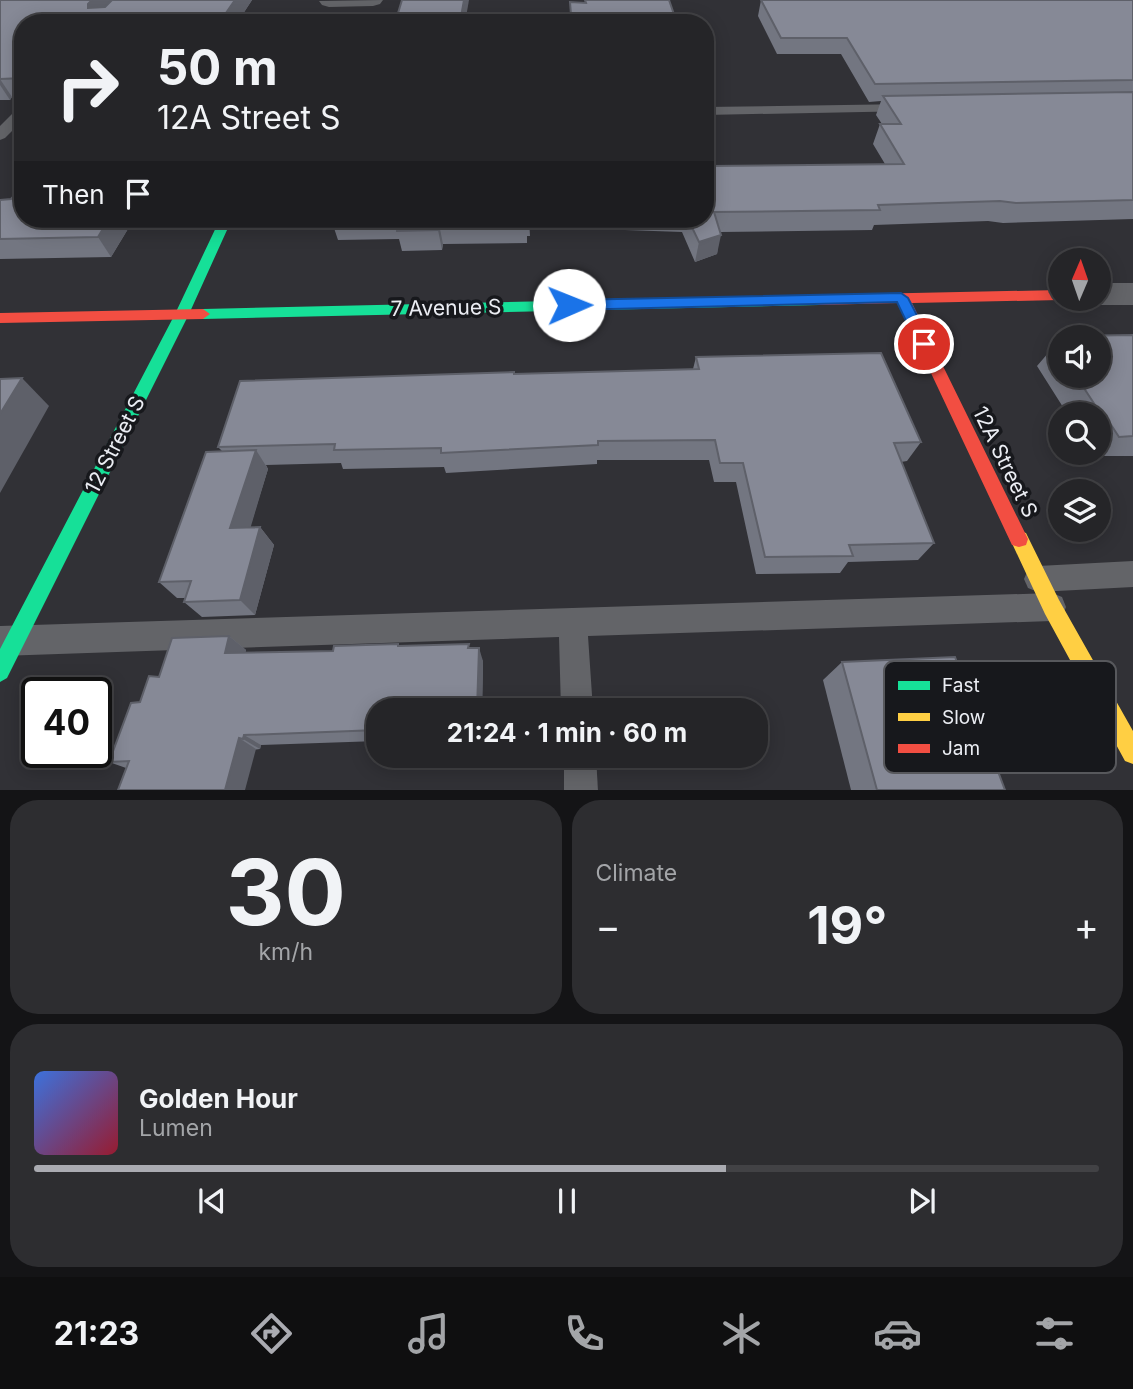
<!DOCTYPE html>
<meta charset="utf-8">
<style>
:root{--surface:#252528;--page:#2d2d30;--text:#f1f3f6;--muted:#a3a5a8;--line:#424245;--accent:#aaabb1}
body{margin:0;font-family:Inter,sans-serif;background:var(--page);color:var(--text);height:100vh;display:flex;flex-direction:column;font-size:26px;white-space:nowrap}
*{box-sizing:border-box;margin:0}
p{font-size:23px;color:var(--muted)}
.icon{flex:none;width:38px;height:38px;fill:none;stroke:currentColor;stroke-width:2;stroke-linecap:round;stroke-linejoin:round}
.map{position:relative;height:790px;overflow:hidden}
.details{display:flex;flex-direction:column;gap:10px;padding:10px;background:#141416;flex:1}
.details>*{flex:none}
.guide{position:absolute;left:14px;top:14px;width:700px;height:214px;border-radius:28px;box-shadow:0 4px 18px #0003,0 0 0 2px var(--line);background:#252528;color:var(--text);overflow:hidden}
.needle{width:46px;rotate:2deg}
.buttons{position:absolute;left:1048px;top:248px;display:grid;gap:14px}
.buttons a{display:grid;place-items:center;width:63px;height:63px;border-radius:50%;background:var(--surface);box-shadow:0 4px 18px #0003,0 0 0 2px var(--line);font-size:35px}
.speed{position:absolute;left:21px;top:677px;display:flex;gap:14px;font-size:35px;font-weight:700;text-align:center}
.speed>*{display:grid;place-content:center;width:91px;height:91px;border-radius:50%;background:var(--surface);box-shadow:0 4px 18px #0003,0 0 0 2px var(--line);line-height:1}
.speed .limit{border:4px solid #111;border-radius:10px;background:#fff;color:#111}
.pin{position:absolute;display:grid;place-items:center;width:60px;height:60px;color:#fff;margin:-30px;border:4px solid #fff;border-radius:50%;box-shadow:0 2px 7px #0007}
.me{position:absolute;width:77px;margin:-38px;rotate:89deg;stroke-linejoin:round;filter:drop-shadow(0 0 5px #0008)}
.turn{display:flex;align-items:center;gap:24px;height:147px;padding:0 28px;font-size:32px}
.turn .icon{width:91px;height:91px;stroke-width:2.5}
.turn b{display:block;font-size:49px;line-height:60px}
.then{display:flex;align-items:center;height:66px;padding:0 28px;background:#0003;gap:14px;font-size:26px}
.big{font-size:52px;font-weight:700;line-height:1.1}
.details .widget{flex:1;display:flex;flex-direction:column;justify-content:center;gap:10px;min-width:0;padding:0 24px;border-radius:28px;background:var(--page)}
.details .dial{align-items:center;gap:0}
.dial b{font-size:91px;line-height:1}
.song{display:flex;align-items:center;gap:21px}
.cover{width:84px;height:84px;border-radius:10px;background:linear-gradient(135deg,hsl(220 70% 55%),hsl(350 70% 35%))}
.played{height:7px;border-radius:4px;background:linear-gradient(90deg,var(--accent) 65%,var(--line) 65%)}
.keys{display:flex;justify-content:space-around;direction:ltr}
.heat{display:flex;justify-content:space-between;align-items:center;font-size:38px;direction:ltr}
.details .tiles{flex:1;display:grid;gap:10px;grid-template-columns:1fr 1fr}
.widget:last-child{grid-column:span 2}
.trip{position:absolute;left:366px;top:698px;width:402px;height:70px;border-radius:28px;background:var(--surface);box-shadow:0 4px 18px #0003,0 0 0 2px var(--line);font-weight:700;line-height:70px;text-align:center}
.tabs{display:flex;height:112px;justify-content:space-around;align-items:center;background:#0f0f10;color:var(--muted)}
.tabs .icon{width:49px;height:49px}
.tabs .current{color:var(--accent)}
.tabs b{font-size:32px;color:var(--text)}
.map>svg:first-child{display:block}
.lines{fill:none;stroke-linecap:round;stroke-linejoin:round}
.lane{fill:#636468;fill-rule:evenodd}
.street{fill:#636468;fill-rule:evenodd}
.fast{fill:#16e098;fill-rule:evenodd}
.slow{fill:#ffcf43;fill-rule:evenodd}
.jam{fill:#f24e42;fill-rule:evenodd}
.wall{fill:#737681}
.shaded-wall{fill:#5e6069}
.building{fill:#868996;stroke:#5e6069;stroke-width:2}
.route{fill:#1a73e8;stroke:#114b97;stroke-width:2}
.labels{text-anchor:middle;stroke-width:7;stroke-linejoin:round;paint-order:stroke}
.street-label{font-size:21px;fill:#ebedf3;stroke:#17181c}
.key{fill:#17181c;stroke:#57585c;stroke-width:2}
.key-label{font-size:19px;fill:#ebedf3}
</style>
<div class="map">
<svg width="1133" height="791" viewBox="0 0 1133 791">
<rect width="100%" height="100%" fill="#313136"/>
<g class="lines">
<g class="lane">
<path d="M909,104L914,105L916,108L914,111L705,115V107Z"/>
<path d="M23,107V120L5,138L0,140V126L18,108Z"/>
<path d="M1133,561V587L1038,592L1028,588L1024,579L1028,570L1038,566Z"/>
<path d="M1052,593L1062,597L1066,607L1062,617L1052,621L588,636L593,710H561L559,637L0,656V626Z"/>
<path d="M564,756H596L598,791H564Z"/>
</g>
<g class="street">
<path d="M383,0L380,4L373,6L329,7L322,5L319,1Z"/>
<path d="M1099,283H1133V305H1099L1087,302L1085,299H1099Z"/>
</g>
<g class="fast">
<path d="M220,219H232L189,314L7,678L0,682V649L175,314Z"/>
<path d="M819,295L826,300L819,305L203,319L196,314L203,309Z"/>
</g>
<path class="slow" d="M1019,531L1026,533L1059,600L1133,731V764L1125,761L1045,614L1010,539L1012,533Z"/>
<g class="jam">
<path d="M1060,290V300L912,303L1028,539L1026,545L1019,547L1012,545L898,303L819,305L812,300L819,295Z"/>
<path d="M203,309L210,314L203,319L0,323V313Z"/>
</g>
</g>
<g class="wall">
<path d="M0,0H252L237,23H23V97H12L10,100H0Z"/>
<path d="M761,0H1133V219L1003,223L988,221L874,225L872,230L720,232L717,254L695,262L682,232L625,230L624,219H705L709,166L885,164L873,144L880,124H882L876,115L881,101L869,102L841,54H777L758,16Z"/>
<path d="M11,199L134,219L111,257L0,259V200Z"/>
<path d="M331,219H529L530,236H527V243L443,244L442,250L402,251L399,239L338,240Z"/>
<path d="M1133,335V456H1097L1095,453H1099V415H1068L1037,366L1055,345H1060V376H1099V338H1070L1072,336Z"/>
<path d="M696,357L921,442L907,461L901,462L934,543L918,560L848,562L840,573L756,574L736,482H714L709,460H597V464L446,473L444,467L343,469L341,463L266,465L268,469L250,527H260L274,545L255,615L202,617L184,602L186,598H177L159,582L222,451L218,447L514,374L693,369Z"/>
<path d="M229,636L246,650L245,653L333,651L400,646L470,648L483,661L482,710H378V741L261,745L260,749L126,768L109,762L140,702L159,677Z"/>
<path d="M842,662L1005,790H851L823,680Z"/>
</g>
<g class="shaded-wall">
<path d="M92,0H116L97,21L88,8V4Z"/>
<path d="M235,0H252L237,23H219Z"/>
<path d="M464,0H469L465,23L461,17Z"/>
<path d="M0,79L12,97L10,100L0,85Z"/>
<path d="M109,219H134L111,257L98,237Z"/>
<path d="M439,224L443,244L442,250L438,230Z"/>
<path d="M721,235L717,254L695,262L699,242Z"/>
<path d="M22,378L49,406L0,493V414Z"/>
<path d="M256,450L268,469L245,546L230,528Z"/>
<path d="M260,527L274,545L255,615L240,600Z"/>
<path d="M229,636L246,650L241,667L225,653Z"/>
<path d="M479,648L483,661L482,710H477Z"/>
<path d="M244,735L261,745L260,749L243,739Z"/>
<path d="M239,738L256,749L245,790H225Z"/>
</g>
<g class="building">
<path d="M0,0H92L88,4V8L105,7L112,0H235L219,23H23V78L0,79Z"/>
<path d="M402,0H464L461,17L571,15L570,2L586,3L585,0H669L677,23H395Z"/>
<path d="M761,0H1133V80L875,84L847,38H781Z"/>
<path d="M1133,92V200L1016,203L1000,201L878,205L880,210L714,212L721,235L699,242L688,219H705V162H708L709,166L904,164L880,124H901L883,96Z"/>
<path d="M23,186V219H109L98,237L0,239V200L11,199Z"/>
<path d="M331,219H525V223L439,224L438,230L397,231V219L331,220Z"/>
<path d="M1133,335V436L1119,437L1102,411H1099L1076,376H1099V338H1073L1072,336Z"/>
<path d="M1055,345H1060V354Z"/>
<path d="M881,353L921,442L894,443L934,543L849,545L853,556L765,557L743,463H720L715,440L598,441V445L441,453V448L334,450L335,444L218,447L240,381L514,372V374L699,369L696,357Z"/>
<path d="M22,378L0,414V379Z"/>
<path d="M256,450L230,528L260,527L240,600L184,602L191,581L159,582L206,452Z"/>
<path d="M229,636L225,653L333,651L334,646L398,644V646L469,644L468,648H479L477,710H378V730L244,735L243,739L239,738L225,790H118L129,761L109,762L131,703L140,702L149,676L159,677L172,638Z"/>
<path d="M955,657L1005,790H877L842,662Z"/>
</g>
<path class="route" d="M901,293L908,298L932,344L929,348H919L897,302L569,310L562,305L569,300Z"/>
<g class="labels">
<g class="street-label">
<text transform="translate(446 308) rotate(-1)" y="7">7 Avenue S</text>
<text transform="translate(115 445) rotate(-63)" y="7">12 Street S</text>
<text transform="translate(1005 462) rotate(64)" y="7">12A Street S</text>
</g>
</g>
<rect x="884" y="661" width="232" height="112" rx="10" class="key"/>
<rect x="898" y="681" width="32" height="9" fill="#16e098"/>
<rect x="898" y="713" width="32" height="8" fill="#ffcf43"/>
<rect x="898" y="744" width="32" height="9" fill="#f24e42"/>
<g class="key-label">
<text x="942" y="692">Fast</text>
<text x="942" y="724">Slow</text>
<text x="942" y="755">Jam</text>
</g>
</svg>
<div class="buttons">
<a><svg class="needle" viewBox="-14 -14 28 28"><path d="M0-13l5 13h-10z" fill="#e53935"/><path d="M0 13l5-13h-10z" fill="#a3a5a8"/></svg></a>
<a><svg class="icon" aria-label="sound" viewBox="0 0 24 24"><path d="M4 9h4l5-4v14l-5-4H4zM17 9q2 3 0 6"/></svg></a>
<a><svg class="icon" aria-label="search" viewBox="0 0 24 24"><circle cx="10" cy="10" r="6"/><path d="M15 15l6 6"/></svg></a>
<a><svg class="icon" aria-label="layers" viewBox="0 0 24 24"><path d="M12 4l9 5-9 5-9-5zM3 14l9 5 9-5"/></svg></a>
</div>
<div class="speed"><div class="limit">40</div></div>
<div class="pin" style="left:924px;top:344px;background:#d93025"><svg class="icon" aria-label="arrive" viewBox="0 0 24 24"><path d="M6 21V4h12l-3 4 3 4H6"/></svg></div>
<svg class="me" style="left:569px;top:305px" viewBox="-20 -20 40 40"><circle r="19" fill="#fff"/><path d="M0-13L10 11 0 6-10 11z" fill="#1a73e8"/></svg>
<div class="trip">21:24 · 1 min · 60 m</div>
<div class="guide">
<div class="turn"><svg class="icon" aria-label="right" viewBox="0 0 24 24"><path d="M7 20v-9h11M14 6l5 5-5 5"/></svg><div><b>50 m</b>12A Street S</div></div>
<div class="then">Then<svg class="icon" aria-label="arrive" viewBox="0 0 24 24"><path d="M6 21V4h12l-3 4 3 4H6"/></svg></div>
</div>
</div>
<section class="details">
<div class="tiles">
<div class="widget dial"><b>30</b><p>km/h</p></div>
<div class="widget"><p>Climate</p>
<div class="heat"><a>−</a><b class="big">19°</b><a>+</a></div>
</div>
<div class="widget">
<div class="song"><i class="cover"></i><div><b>Golden Hour</b><p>Lumen</p></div></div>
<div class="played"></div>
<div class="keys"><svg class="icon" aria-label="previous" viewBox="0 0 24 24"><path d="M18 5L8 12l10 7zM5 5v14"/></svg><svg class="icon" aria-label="pause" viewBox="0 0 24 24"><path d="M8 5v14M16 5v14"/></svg><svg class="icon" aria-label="next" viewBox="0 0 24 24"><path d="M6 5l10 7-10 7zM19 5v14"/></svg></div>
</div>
</div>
</section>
<nav class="tabs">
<b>21:23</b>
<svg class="icon current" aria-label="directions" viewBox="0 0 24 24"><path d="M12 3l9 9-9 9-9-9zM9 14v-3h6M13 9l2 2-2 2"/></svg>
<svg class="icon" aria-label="music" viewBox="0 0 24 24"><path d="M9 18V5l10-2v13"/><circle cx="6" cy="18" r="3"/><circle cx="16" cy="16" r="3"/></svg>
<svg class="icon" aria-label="phone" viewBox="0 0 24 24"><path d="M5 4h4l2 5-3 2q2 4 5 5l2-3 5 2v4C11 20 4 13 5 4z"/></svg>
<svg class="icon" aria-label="climate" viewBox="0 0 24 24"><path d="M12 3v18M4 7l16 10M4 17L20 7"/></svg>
<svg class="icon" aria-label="car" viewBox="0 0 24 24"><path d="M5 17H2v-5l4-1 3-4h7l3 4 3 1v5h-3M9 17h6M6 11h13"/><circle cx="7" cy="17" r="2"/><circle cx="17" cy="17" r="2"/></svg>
<svg class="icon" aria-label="filters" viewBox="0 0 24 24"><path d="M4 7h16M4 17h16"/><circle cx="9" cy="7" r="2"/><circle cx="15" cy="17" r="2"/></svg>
</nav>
